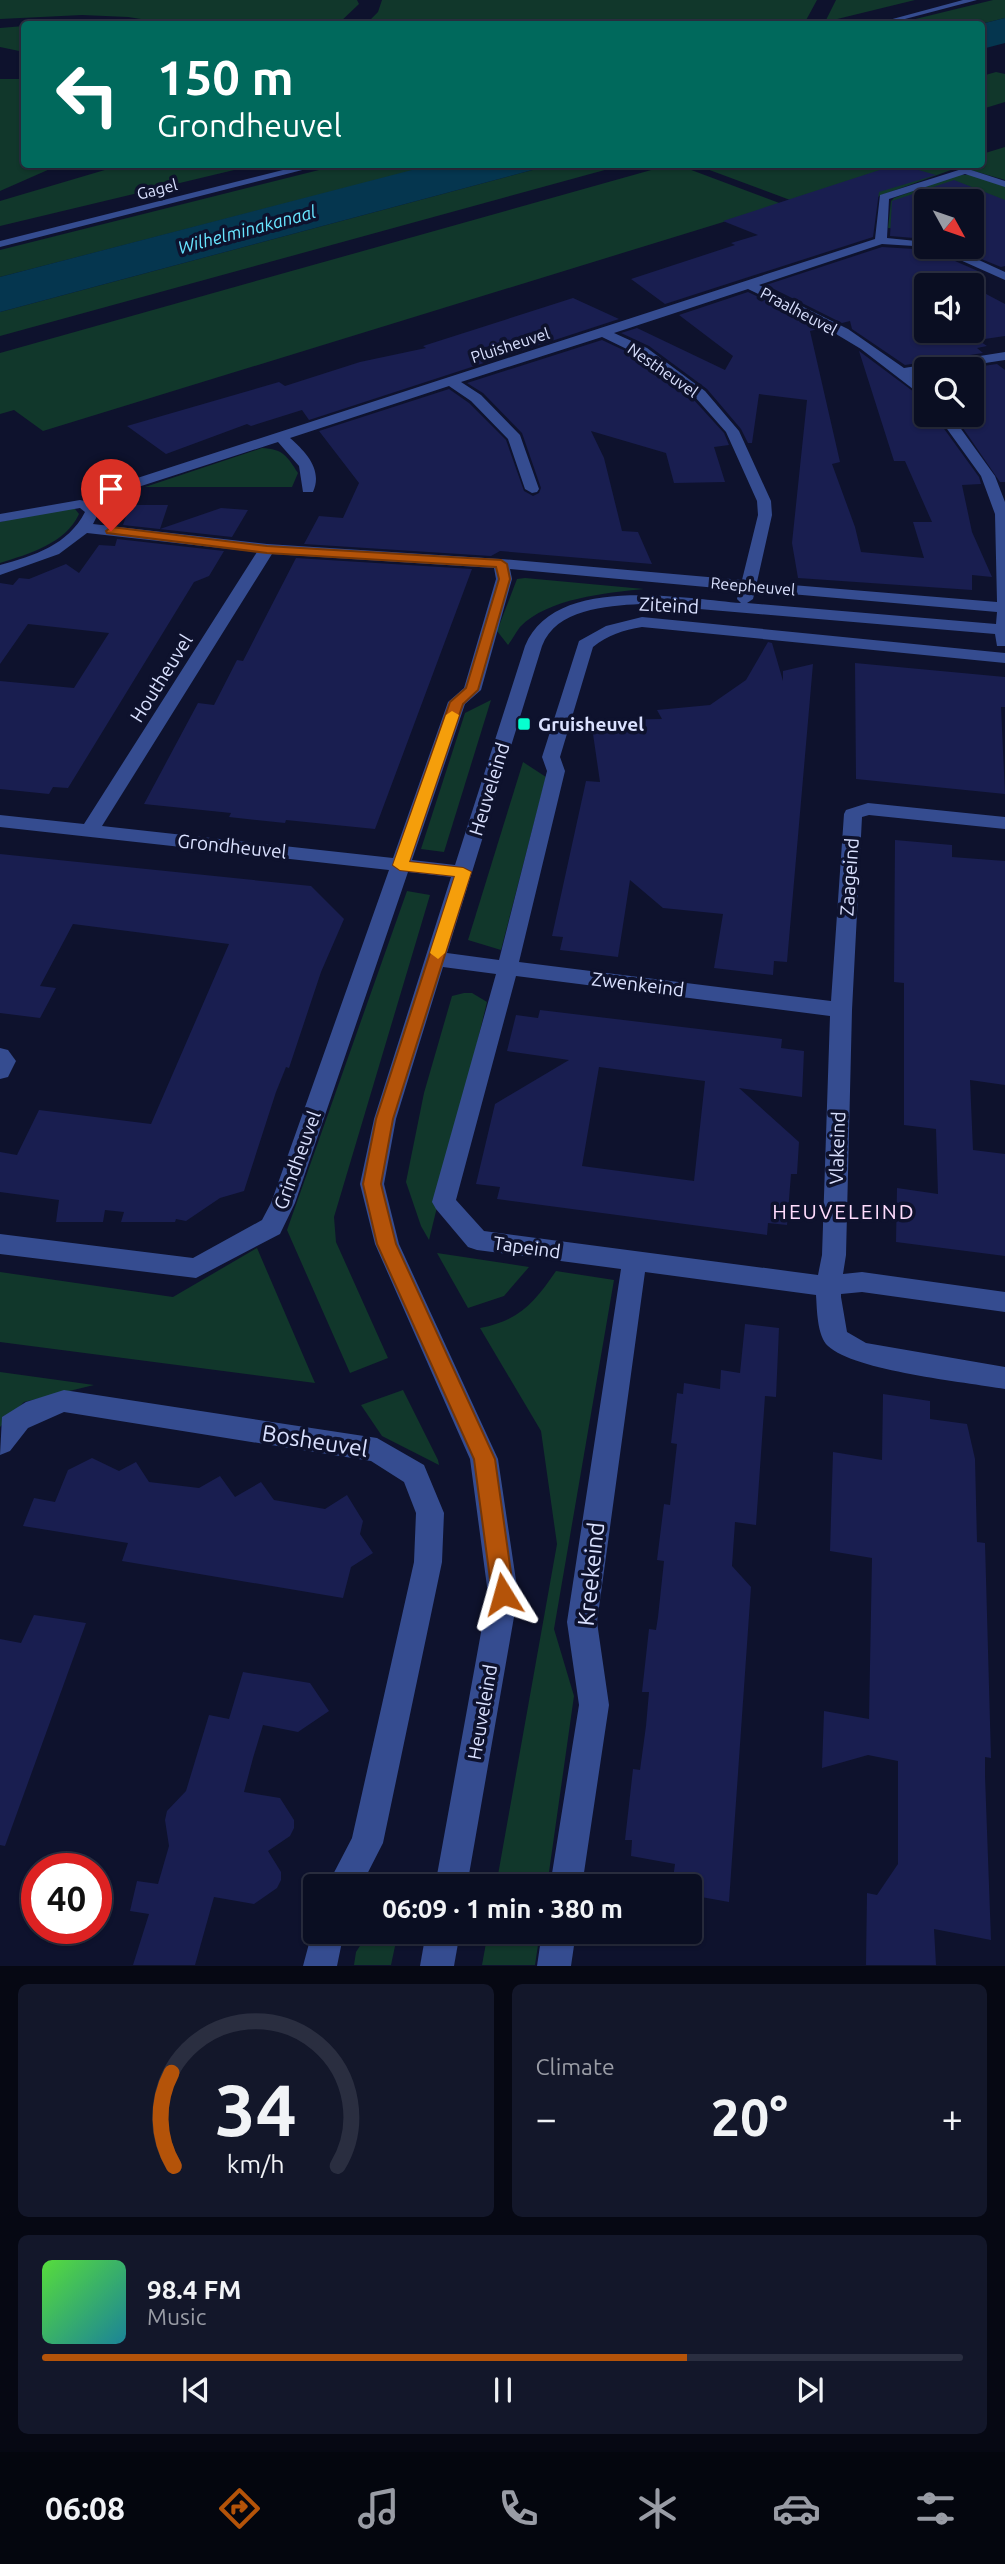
<!DOCTYPE html>
<meta charset="utf-8">
<style>
:root{--surface:#0a0e22;--page:#13172a;--text:#f1f3f6;--muted:#999ca5;--line:#2a2e40;--accent:#b45309}
body{margin:0;font-family:Ubuntu,sans-serif;background:var(--page);color:var(--text);height:100vh;display:flex;flex-direction:column;font-size:26px;white-space:nowrap}
*{box-sizing:border-box;margin:0}
p{font-size:23px;color:var(--muted)}
.icon{flex:none;width:38px;height:38px;fill:none;stroke:currentColor;stroke-width:2;stroke-linecap:round;stroke-linejoin:round}
.map{position:relative;height:1966px;overflow:hidden}
.drawer{display:flex;flex-direction:column;gap:18px;padding:18px;background:#060813;flex:1}
.drawer>*{flex:none}
.guide{position:absolute;left:21px;top:21px;width:964px;height:147px;border-radius:7px;box-shadow:0 2px 5px #0004,0 0 0 2px var(--line);background:#00695c;color:#fff;overflow:hidden}
.needle{width:46px;rotate:130deg}
.controls{position:absolute;left:914px;top:189px;display:grid;gap:14px}
.controls a{display:grid;place-items:center;width:70px;height:70px;border-radius:7px;background:var(--surface);box-shadow:0 2px 5px #0004,0 0 0 2px var(--line);font-size:35px}
.speed{position:absolute;left:21px;top:1853px;display:flex;gap:14px;font-size:35px;font-weight:700;text-align:center}
.speed>*{display:grid;place-content:center;width:91px;height:91px;border-radius:50%;background:var(--surface);box-shadow:0 2px 5px #0004,0 0 0 2px var(--line);line-height:1}
.speed .limit{border:10px solid #d22;background:#fff;color:#111}
.pin{position:absolute;display:grid;place-items:center;width:60px;height:60px;color:#fff;margin:-72px -30px;border-radius:50% 50% 50% 0;rotate:-45deg;box-shadow:0 0 7px #0007}
.pin .icon{rotate:45deg}
.me{position:absolute;width:77px;margin:-38px;rotate:352deg;stroke-linejoin:round;filter:drop-shadow(0 0 5px #0008)}
.turn{display:flex;align-items:center;gap:24px;height:147px;padding:0 21px;font-size:32px}
.turn .icon{width:91px;height:91px;stroke-width:2.5}
.turn b{display:block;font-size:49px;line-height:60px}
.big{font-size:52px;font-weight:700;line-height:1.1}
.drawer .widget{flex:1;display:flex;flex-direction:column;justify-content:center;gap:10px;min-width:0;padding:0 24px;border-radius:10px;background:var(--page)}
.drawer .dial{align-items:center;gap:0}
.dial svg{height:182px;overflow:visible;fill:none;stroke:var(--line);stroke-width:7;stroke-linecap:round;text-anchor:middle}
.dial text{fill:var(--text);stroke:none}
.song{display:flex;align-items:center;gap:21px}
.cover{width:84px;height:84px;border-radius:10px;background:linear-gradient(135deg,hsl(110 70% 55%),hsl(190 70% 35%))}
.played{height:7px;border-radius:4px;background:linear-gradient(90deg,var(--accent) 70%,var(--line) 70%)}
.keys{display:flex;justify-content:space-around;direction:ltr}
.heat{display:flex;justify-content:space-between;align-items:center;font-size:38px;direction:ltr}
.drawer .tiles{flex:1;display:grid;gap:18px;grid-template-columns:1fr 1fr}
.widget:last-child{grid-column:span 2}
.trip{position:absolute;left:303px;top:1874px;width:399px;height:70px;border-radius:7px;background:var(--surface);box-shadow:0 2px 5px #0004,0 0 0 2px var(--line);font-weight:700;line-height:70px;text-align:center}
.menu{display:flex;height:112px;justify-content:space-around;align-items:center;background:#04060e;color:var(--muted)}
.menu .icon{width:49px;height:49px}
.menu .current{color:var(--accent)}
.menu b{font-size:32px;color:var(--text)}
.map>svg:first-child{display:block}
.green{fill:#11372b}
.water{fill:#05364f}
.building{fill:#191e50;fill-rule:evenodd}
.lines{fill:none;stroke-linecap:round;stroke-linejoin:round}
.minor{fill:#354c90;fill-rule:evenodd}
.route{fill:#b45309;stroke:#753606;stroke-width:2}
.slow{fill:#f59e0b}
.poi-dot{fill:#06ffcf;stroke:#0e122d;stroke-width:2.5}
.labels{text-anchor:middle;stroke-width:7;stroke-linejoin:round;paint-order:stroke}
.far-street-label{font-size:16px;fill:#dae1ff;stroke:#0e122d}
.far-water-label{font-size:18px;font-style:italic;fill:#68e5ff;stroke:#0e122d}
.street-label{font-size:19px;fill:#dae1ff;stroke:#0e122d}
.poi-label{font-size:19px;font-weight:bold;fill:#dae1ff;stroke:#0e122d;text-anchor:start}
.neighbourhood-label{font-size:21px;letter-spacing:2px;fill:#ffdcfd;stroke:#0e122d}
.near-street-label{font-size:23px;fill:#dae1ff;stroke:#0e122d}
</style>
<div class="map">
<svg width="1005" height="1966" viewBox="0 0 1005 1966">
<rect width="100%" height="100%" fill="#0e122d"/>
<g class="green">
<path d="M0,0H357L359,4L338,24H173L128,17L82,15L0,19Z"/>
<path d="M382,0H817L804,24H366L378,12Z"/>
<path d="M836,0H915L825,22Z"/>
<path d="M993,0H1005V18L981,24H895Z"/>
<path d="M24,26V52L0,47V28Z"/>
<path d="M996,72L1005,74V102L982,109V76Z"/>
<path d="M0,79H24V164L59,165L0,191Z"/>
<path d="M1005,147V180L960,167V165L982,164V154Z"/>
<path d="M125,164L255,165L0,226V201Z"/>
<path d="M339,165H435L0,277V250Z"/>
<path d="M551,165H623L0,336V312Z"/>
<path d="M669,165H678L782,204L43,431L14,410L0,414V353Z"/>
<path d="M696,165L950,164L952,165L951,170L879,196L857,225Z"/>
<path d="M956,175H971L1005,186V238L971,201H926V231L888,228L891,201L894,198Z"/>
<path d="M262,448C283,449 287,456 298,473L292,487H145Z"/>
<path d="M57,509H75L79,514C66,543 29,554 0,563V522Z"/>
<path d="M525,578L644,589C606,593 548,598 520,627C516,632 512,640 508,645L497,631L517,579Z"/>
<path d="M491,700L444,852L421,849L465,713Z"/>
<path d="M523,762L546,777L501,950L468,940Z"/>
<path d="M407,891L430,895L334,1217L336,1242L388,1358L350,1373L287,1230Z"/>
<path d="M464,993H472L487,1002L429,1240L421,1226L406,1182L424,1093L452,996Z"/>
<path d="M257,1248L315,1383L0,1342V1272L173,1297Z"/>
<path d="M437,1253L529,1267L504,1296L468,1308Z"/>
<path d="M556,1271L614,1280L554,1629L574,1696L547,1886H496L557,1544L541,1431L480,1328C520,1320 534,1303 556,1271Z"/>
<path d="M0,1372L94,1385L24,1402L0,1427Z"/>
<path d="M403,1390L438,1460L439,1465L382,1436L361,1405Z"/>
<path d="M369,1932H398L391,1965H354L356,1952Z"/>
<path d="M488,1932H540L535,1965H482Z"/>
</g>
<g class="water">
<path d="M1005,18V43L982,49L981,24Z"/>
<path d="M435,164L551,165L0,312V277Z"/>
</g>
<g class="building">
<path d="M898,164L936,175L879,192L873,237L665,304L631,279L735,245L731,243L758,235L723,221Z"/>
<path d="M954,180L1005,200V266L1001,267L952,247H971V201H926V239L890,236L892,201Z"/>
<path d="M882,247L930,250L980,272L968,274L980,281L966,284L969,285H926V331H971V286L1005,304V336L978,340L987,346L977,348L983,353L905,365L852,329L850,321L842,323L766,285Z"/>
<path d="M748,292L822,328L810,331L840,462L832,464L855,527L861,552L924,558L913,522H932L905,461H894L859,351L926,401V415H934L979,477L981,484L962,485L972,532L992,577L972,575V590L798,578L792,543L807,400L759,394L752,443H748L741,429L707,389L649,346L621,333L637,328L725,370L733,356L679,315Z"/>
<path d="M573,298L619,319L309,420L302,410L251,426L247,424L166,454L127,426L279,382L285,386L360,362L426,348L423,346Z"/>
<path d="M602,340L636,356L693,399L724,433L729,445L714,447L725,482L674,483L666,453L591,431L604,458L622,531L638,532L652,564L500,551L491,556L304,544L319,516L343,518L359,483L319,431L449,389L469,403L506,440L524,491L533,496L539,493L541,488L522,433L483,393L467,383Z"/>
<path d="M997,364L1005,370V482H1000L954,415H971V369H962Z"/>
<path d="M130,505H168L160,529L221,508L248,510L232,537L123,525Z"/>
<path d="M117,539L224,551L209,576L194,582L68,788L53,787L49,794L0,789V681L74,688L109,633L28,624L0,664V583L13,585L19,578L29,579L66,564L79,573L99,545L115,546Z"/>
<path d="M296,558L472,569L375,829L286,820L285,823L229,817L231,813L144,804L198,703L214,705L237,660L243,661Z"/>
<path d="M768,642L772,643L783,681V671L813,664L787,962L774,961L773,975L714,968L723,914L663,908L630,880L618,957L560,950L563,937L552,936L586,781L600,782L592,727H606L604,720L662,719L657,710L710,705L746,680Z"/>
<path d="M855,663L1005,677V707H1001L1005,794L856,779Z"/>
<path d="M895,840L952,845V857L1005,861V1085L970,1080L973,1150L1005,1154V1256L896,1242L897,1188L938,1194L936,1129L904,1125V983L894,982Z"/>
<path d="M0,854L311,886L344,919L321,972L289,1068L286,1067L276,1092L244,1191L220,1198L186,1221L176,1219L175,1222H121L124,1212L105,1210L103,1222H56L59,1200L0,1192V1152L17,1155L39,1110L151,1124L229,944L73,924L40,986L56,988L40,1018L0,1013Z"/>
<path d="M540,1010L782,1039L781,1048L804,1051L802,1097L739,1088L799,1142L797,1174H791L787,1225L768,1223L767,1235L497,1199L500,1187L476,1184L495,1104L569,1060L507,1051L516,1015L538,1018ZM599,1067L705,1081L694,1181L582,1166Z"/>
<path d="M745,1324L779,1328L776,1397L765,1396L756,1525L735,1522L732,1566L751,1587L729,1902L690,1895V1886H672L675,1864L631,1856L632,1840H625L633,1769L640,1770L646,1726L649,1692H642L649,1629L656,1630L658,1617L664,1561L657,1560L664,1504L670,1505L677,1444L671,1443L677,1393L683,1394L684,1383L720,1389L721,1370L740,1373Z"/>
<path d="M883,1394L930,1401V1419L967,1424L975,1459L977,1542L985,1543L991,1758L985,1757V1776L991,1940L934,1929L936,1965H866L867,1893L877,1895L898,1864V1761L868,1755L822,1768L824,1711L869,1719L872,1558L830,1551L833,1452L882,1460Z"/>
<path d="M92,1458L119,1471L136,1462L149,1482L199,1488L220,1476L235,1497L261,1482L274,1500L325,1509L347,1495L363,1521L360,1534L373,1553L351,1567L343,1598L122,1561L128,1543L23,1526L34,1498L55,1502L68,1470Z"/>
<path d="M34,1615L86,1623L5,1846L0,1845V1639L21,1643Z"/>
<path d="M243,1672L310,1683L329,1711L298,1732L263,1725L253,1758L244,1792L280,1798L294,1820V1828L290,1836L268,1851L281,1872V1880L277,1888L254,1904L214,1897L195,1965H133L149,1914L130,1911L137,1881L158,1884L169,1846L165,1820L167,1811L186,1791L209,1715L229,1719Z"/>
</g>
<g class="lines">
<g class="minor">
<path d="M963,0H977L886,24H874Z"/>
<path d="M307,164H326L0,247V241Z"/>
<path d="M965,168L1005,181V187L965,174L889,199L887,238L926,242V247H930L882,244L759,285L848,329L904,368L1005,352V360L946,369H926V372L912,375L926,387V399L861,349L816,322L748,289L614,333L647,348L705,391L739,431L771,501L772,515L757,582L997,602L995,514L981,476L937,415H951L995,476L1005,502V646H997L995,634L640,604C606,606 556,609 542,646L447,953L499,960L547,771L542,757L579,641L606,626L642,617L1005,653V663L642,627C623,630 608,635 593,647L560,757L565,771L519,962L831,1001L844,814L846,810L868,803L1005,817V829L869,815L862,817L852,1010L846,1255L843,1274L862,1272L1005,1292V1312L862,1292L841,1294V1297L847,1332L866,1343L1005,1367V1389C965,1382 855,1371 828,1346C817,1336 817,1309 816,1295L645,1272L597,1622L609,1705L582,1886H550L579,1705L567,1622L621,1269L477,1250L468,1247L436,1209L432,1202L496,974L443,967L396,1119L384,1184L399,1244L498,1459L518,1594L467,1886H435L488,1594L470,1459L375,1244L360,1184L374,1119L451,877L408,872L295,1203L280,1234L196,1278L0,1254V1234L193,1258L262,1220L271,1203L389,870L0,827V815L84,824L257,552L87,533L59,554L0,575V565C34,556 68,545 85,512L80,508L0,522V514L80,500L93,503L99,512L93,524L267,544L501,559L742,580L758,515L757,501L726,432L695,397L637,354L602,337L461,382L481,395L520,435L539,489L537,492L532,493L525,489L508,439L471,401L449,386L290,438C306,452 323,470 313,492H303L299,466L278,442L135,488H125L123,485L125,482L875,239L880,195ZM272,554L494,568L496,579L464,688L448,702L393,858L102,826ZM510,569L739,590L737,599L741,603C681,598 554,574 525,646L455,865L412,860L465,704L481,690L512,579ZM755,591L997,612L996,624L747,603L753,599ZM516,976L830,1016L822,1255L818,1275L484,1231L456,1200Z"/>
<path d="M931,247L957,250L1005,272V280Z"/>
<path d="M0,1048L8,1050L16,1061L8,1077L0,1079Z"/>
<path d="M64,1390L377,1438L424,1465L444,1513L442,1562L383,1843L361,1886H327L352,1838L414,1562L416,1513L404,1482L371,1461L64,1412L28,1428L10,1451L0,1455L2,1417L26,1402Z"/>
<path d="M315,1921V1932H344L337,1966H303Z"/>
<path d="M426,1932H460L454,1966H420Z"/>
<path d="M542,1932H576L571,1966H537Z"/>
</g>
</g>
<path class="route" d="M111,527L267,546L501,560L507,564L510,579L478,690L463,704L409,862L463,868L471,872L393,1119L381,1184L396,1244L495,1459L514,1594L511,1602L503,1605L495,1602L492,1594L474,1459L377,1244L363,1184L376,1119L455,876L400,870L393,865L450,702L466,688L499,579L496,567L267,553L107,533L106,531Z"/>
<path class="slow" d="M452,711L459,715L409,862L463,868L471,872L445,953L438,959L430,953L455,876L400,870L393,865L446,715Z"/>
<rect class="poi-dot" x="517" y="717" width="14" height="14" rx="3.5"/>
<g class="labels">
<g class="far-street-label">
<text transform="translate(157 189) rotate(-14)" y="6">Gagel</text>
<text transform="translate(799 311) rotate(28)" y="6">Praalheuvel</text>
<text transform="translate(510 345) rotate(-18)" y="6">Pluisheuvel</text>
<text transform="translate(663 370) rotate(35)" y="6">Nestheuvel</text>
<text transform="translate(753 586) rotate(5)" y="6">Reepheuvel</text>
</g>
<g class="far-water-label">
<text transform="translate(247 230) rotate(-15)" y="6">Wilhelminakanaal</text>
</g>
<g class="street-label">
<text transform="translate(669 605) rotate(3)" y="7">Ziteind</text>
<text transform="translate(161 678) rotate(-58)" y="7">Houtheuvel</text>
<text transform="translate(489 789) rotate(-73)" y="7">Heuveleind</text>
<text transform="translate(232 846) rotate(6)" y="7">Grondheuvel</text>
<text transform="translate(849 877) rotate(-86)" y="7">Zaageind</text>
<text transform="translate(638 984) rotate(7)" y="7">Zwenkeind</text>
<text transform="translate(837 1148) rotate(-88)" y="7">Vlakeind</text>
<text transform="translate(297 1160) rotate(-70)" y="7">Grindheuvel</text>
<text transform="translate(527 1247) rotate(8)" y="7">Tapeind</text>
<text transform="translate(482 1712) rotate(-80)" y="7">Heuveleind</text>
</g>
<g class="poi-label">
<text x="538" y="731">Gruisheuvel</text>
</g>
<g class="neighbourhood-label">
<text x="844" y="1219">HEUVELEIND</text>
</g>
<g class="near-street-label">
<text transform="translate(315 1441) rotate(9)" y="8">Bosheuvel</text>
<text transform="translate(591 1574) rotate(-84)" y="8">Kreekeind</text>
</g>
</g>
</svg>
<div class="controls">
<a><svg class="needle" viewBox="-14 -14 28 28"><path d="M0-13l5 13h-10z" fill="#e53935"/><path d="M0 13l5-13h-10z" fill="#999ca5"/></svg></a>
<a><svg class="icon" aria-label="sound" viewBox="0 0 24 24"><path d="M4 9h4l5-4v14l-5-4H4zM17 9q2 3 0 6"/></svg></a>
<a><svg class="icon" aria-label="search" viewBox="0 0 24 24"><circle cx="10" cy="10" r="6"/><path d="M15 15l6 6"/></svg></a>
</div>
<div class="speed"><div class="limit">40</div></div>
<div class="pin" style="left:111px;top:531px;background:#d93025"><svg class="icon" aria-label="arrive" viewBox="0 0 24 24"><path d="M6 21V4h12l-3 4 3 4H6"/></svg></div>
<svg class="me" style="left:503px;top:1594px" viewBox="-20 -20 40 40"><path d="M0-17L14 15 0 8-14 15z" fill="#b45309" stroke="#fff" stroke-width="4"/></svg>
<div class="trip">06:09 · 1 min · 380 m</div>
<div class="guide">
<div class="turn"><svg class="icon" aria-label="left" viewBox="0 0 24 24"><path d="M17 20v-9H6M10 6l-5 5 5 5"/></svg><div><b>150 m</b>Grondheuvel</div></div>
</div>
</div>
<section class="drawer">
<div class="tiles">
<div class="widget dial"><svg viewBox="0 0 100 80">
<path d="M14 69A42 42 0 1 1 86 69"/>
<path d="M14 69A42 42 0 0 1 13 28" stroke="#b45309"/>
<text x="50" y="56" font-size="32" font-weight="700">34</text>
<text x="50" y="72" font-size="11">km/h</text>
</svg></div>
<div class="widget"><p>Climate</p>
<div class="heat"><a>−</a><b class="big">20°</b><a>+</a></div>
</div>
<div class="widget">
<div class="song"><i class="cover"></i><div><b>98.4 FM</b><p>Music</p></div></div>
<div class="played"></div>
<div class="keys"><svg class="icon" aria-label="previous" viewBox="0 0 24 24"><path d="M18 5L8 12l10 7zM5 5v14"/></svg><svg class="icon" aria-label="pause" viewBox="0 0 24 24"><path d="M8 5v14M16 5v14"/></svg><svg class="icon" aria-label="next" viewBox="0 0 24 24"><path d="M6 5l10 7-10 7zM19 5v14"/></svg></div>
</div>
</div>
</section>
<nav class="menu">
<b>06:08</b>
<svg class="icon current" aria-label="directions" viewBox="0 0 24 24"><path d="M12 3l9 9-9 9-9-9zM9 14v-3h6M13 9l2 2-2 2"/></svg>
<svg class="icon" aria-label="music" viewBox="0 0 24 24"><path d="M9 18V5l10-2v13"/><circle cx="6" cy="18" r="3"/><circle cx="16" cy="16" r="3"/></svg>
<svg class="icon" aria-label="phone" viewBox="0 0 24 24"><path d="M5 4h4l2 5-3 2q2 4 5 5l2-3 5 2v4C11 20 4 13 5 4z"/></svg>
<svg class="icon" aria-label="climate" viewBox="0 0 24 24"><path d="M12 3v18M4 7l16 10M4 17L20 7"/></svg>
<svg class="icon" aria-label="car" viewBox="0 0 24 24"><path d="M5 17H2v-5l4-1 3-4h7l3 4 3 1v5h-3M9 17h6M6 11h13"/><circle cx="7" cy="17" r="2"/><circle cx="17" cy="17" r="2"/></svg>
<svg class="icon" aria-label="filters" viewBox="0 0 24 24"><path d="M4 7h16M4 17h16"/><circle cx="9" cy="7" r="2"/><circle cx="15" cy="17" r="2"/></svg>
</nav>
